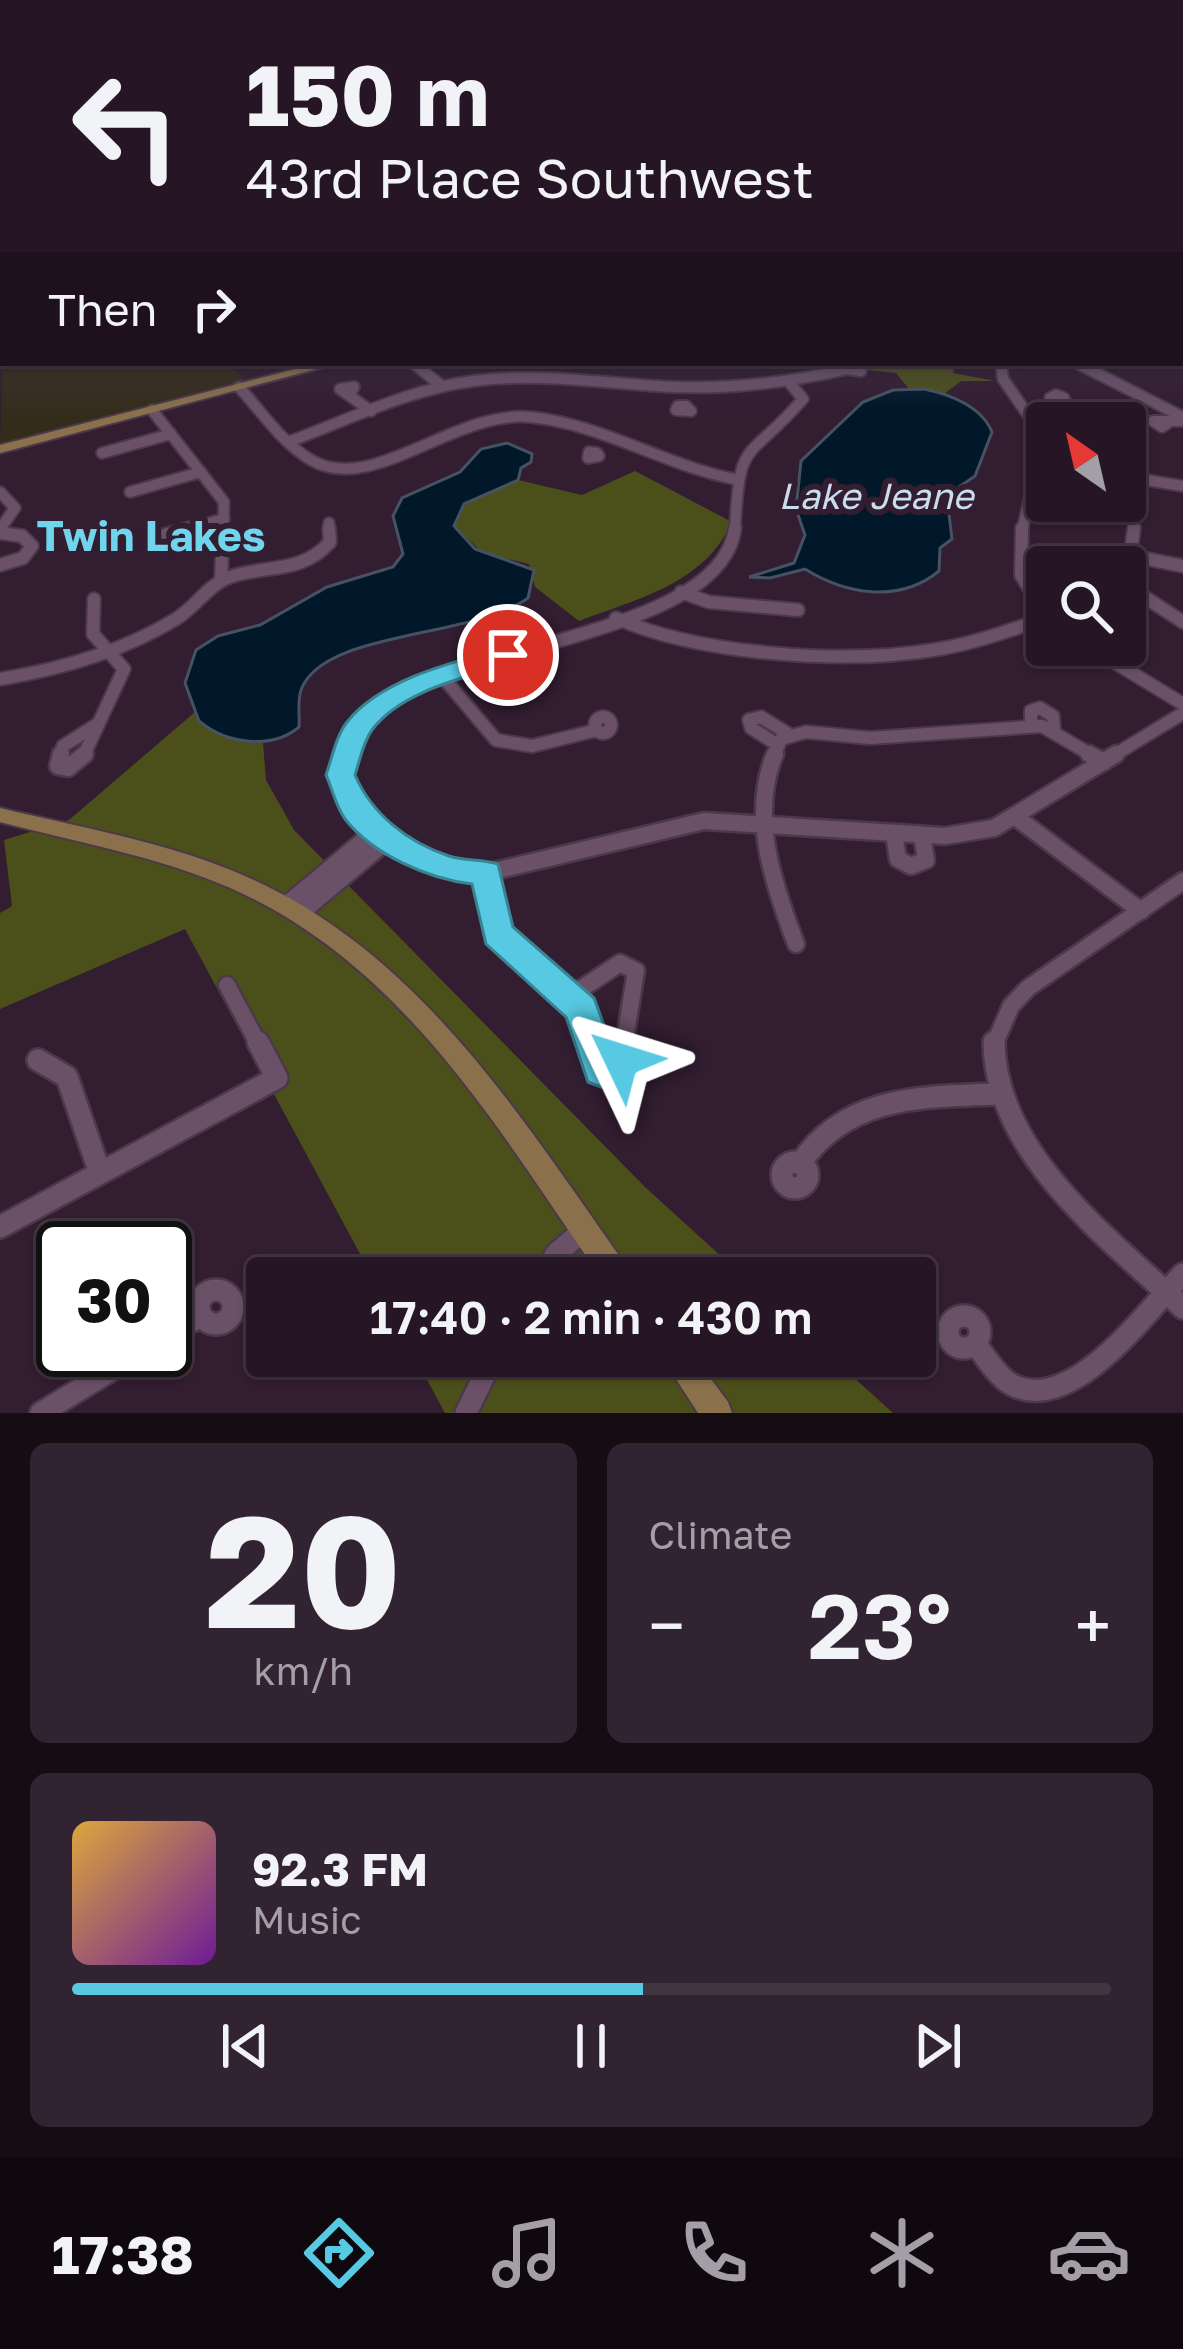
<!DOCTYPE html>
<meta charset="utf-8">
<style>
:root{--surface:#261625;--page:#322332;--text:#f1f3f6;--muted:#a49fa7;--line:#423542;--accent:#57c9e2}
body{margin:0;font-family:"Golos Text",sans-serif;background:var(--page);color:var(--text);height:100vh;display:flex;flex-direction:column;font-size:45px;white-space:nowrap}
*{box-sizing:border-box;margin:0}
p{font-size:39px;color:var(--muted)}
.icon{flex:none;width:66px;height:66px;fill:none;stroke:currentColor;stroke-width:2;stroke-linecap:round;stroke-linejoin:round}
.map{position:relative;height:1413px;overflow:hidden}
.sheet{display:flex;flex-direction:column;gap:30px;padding:30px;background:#150c14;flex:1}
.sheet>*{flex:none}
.top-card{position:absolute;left:0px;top:0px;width:1185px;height:366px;box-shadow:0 3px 9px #0004,0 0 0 3px var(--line);background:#261625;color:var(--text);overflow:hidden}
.needle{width:78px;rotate:326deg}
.fabs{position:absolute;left:1026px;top:402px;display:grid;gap:24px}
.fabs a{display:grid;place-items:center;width:120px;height:120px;border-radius:12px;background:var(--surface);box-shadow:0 3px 9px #0004,0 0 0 3px var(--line);font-size:60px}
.speed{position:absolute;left:36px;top:1221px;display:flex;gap:24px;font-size:60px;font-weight:700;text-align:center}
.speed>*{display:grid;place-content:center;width:156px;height:156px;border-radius:50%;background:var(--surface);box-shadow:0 3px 9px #0004,0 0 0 3px var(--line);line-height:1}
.speed .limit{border:6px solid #111;border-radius:18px;background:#fff;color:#111}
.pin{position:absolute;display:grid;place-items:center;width:102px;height:102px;color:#fff;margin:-51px;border:6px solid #fff;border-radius:50%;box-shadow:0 3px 12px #0007}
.me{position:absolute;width:132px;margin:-66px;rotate:311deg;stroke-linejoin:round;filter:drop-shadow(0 0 9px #0008)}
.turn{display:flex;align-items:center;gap:42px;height:252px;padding:0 48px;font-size:54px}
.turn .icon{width:156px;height:156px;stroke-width:2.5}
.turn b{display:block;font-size:84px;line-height:102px}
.then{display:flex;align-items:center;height:114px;padding:0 48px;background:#0003;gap:24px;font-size:45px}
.big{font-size:90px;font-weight:600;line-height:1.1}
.sheet .widget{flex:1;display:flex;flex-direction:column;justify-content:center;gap:18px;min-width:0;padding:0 42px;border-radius:18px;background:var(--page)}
.sheet .dial{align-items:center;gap:0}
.dial b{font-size:156px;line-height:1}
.song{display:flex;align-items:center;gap:36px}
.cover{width:144px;height:144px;border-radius:18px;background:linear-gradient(135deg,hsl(40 70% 55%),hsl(280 70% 35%))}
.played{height:12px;border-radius:6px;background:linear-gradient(90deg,var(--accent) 55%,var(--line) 55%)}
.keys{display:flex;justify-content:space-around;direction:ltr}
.heat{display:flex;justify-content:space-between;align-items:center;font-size:66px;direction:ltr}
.sheet .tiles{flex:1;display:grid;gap:30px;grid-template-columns:1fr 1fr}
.widget:last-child{grid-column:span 2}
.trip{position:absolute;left:246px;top:1257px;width:690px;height:120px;border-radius:12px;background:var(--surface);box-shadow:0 3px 9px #0004,0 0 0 3px var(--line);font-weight:600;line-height:120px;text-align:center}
.dock{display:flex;height:192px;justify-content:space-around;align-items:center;background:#0f090f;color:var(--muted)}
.dock .icon{width:84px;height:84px}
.dock .on{color:var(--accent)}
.dock b{font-size:54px;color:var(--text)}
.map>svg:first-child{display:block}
.education{fill:#342c1b}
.green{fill:#4b501b}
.water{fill:#00182a;stroke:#465263;stroke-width:3}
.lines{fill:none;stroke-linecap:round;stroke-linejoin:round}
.minor-far3-casing{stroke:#4b394a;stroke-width:14}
.minor-far2-casing{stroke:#4b394a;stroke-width:16}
.minor-far1-casing{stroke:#4b394a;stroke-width:21}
.minor-casing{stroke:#4b394a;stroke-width:26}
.major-casing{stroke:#4b394a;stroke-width:4}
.minor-far3{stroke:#6a5168;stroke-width:10}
.minor-far2{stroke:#6a5168;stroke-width:12}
.minor-far1{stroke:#6a5168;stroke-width:16}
.minor{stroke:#6a5168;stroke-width:21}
.major{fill:#8a714b;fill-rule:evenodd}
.route{fill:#57c9e2;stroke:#398393;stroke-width:3}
.labels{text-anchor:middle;stroke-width:12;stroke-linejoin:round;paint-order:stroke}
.far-water-label{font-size:36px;font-style:italic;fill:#c9dded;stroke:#321d31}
.neighbourhood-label{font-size:42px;font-weight:bold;fill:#70d5ec;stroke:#321d31}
</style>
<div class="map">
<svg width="1183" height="1413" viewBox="0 0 1183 1413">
<rect width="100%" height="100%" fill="#321d31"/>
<path class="education" d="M3,353V363H228L245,380L0,444Z"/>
<g class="green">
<path d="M860,363H955L953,373L995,381H961L944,394L909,389L896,373L866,370Z"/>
<path d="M635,471L732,522C704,584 639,598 579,621L535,587L529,564L483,553L454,526L456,514L471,499L518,480L582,495Z"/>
<path d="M195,712L203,724L263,743L266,780L294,830L645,1187L745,1278H373L185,929L0,1009V913L12,906L4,840L69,820Z"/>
<path d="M414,1356H830L893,1413H445Z"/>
</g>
<g class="water">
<path d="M924,389C950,394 982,407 992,432L975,476L959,487L961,506L949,514L952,539L940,548L939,571C899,604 845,594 805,569L770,578L749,577L794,563L805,535L796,509L801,461L863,402L893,390Z"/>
<path d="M507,443L532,454L531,462L521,468L518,480L464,504L454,526L475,549L534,570L528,598C471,639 323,630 301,690C297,702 300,715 299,727C272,750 226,744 199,721L185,683L196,650L218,636L260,625L327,587L393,567L403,554L393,516L402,498L460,472L481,449Z"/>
</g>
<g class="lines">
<g class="minor-far3-casing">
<g id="minor-far3">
<path d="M413,363L442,386"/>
<path d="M1001,363L1003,379L1044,438L1022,531"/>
<path d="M1077,363L1183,417"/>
<path d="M853,366L860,367L861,371L847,369Z"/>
<path d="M239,387C261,411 282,443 311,460C372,496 454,410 530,417C602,424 664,465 734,479"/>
<path d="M351,392L354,387L340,389L371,411"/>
<path d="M1056,395L1064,398L1065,401L1050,398Z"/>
<path d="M678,406H686L691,411L676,410Z"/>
<path d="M152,410L224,502L223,531"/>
<path d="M1168,423L1162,427L1153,421H1183"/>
<path d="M291,441C350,419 410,389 473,381C540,372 608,384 675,387C733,389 791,382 847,369"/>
<path d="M589,452L597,453L599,456L588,458Z"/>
<path d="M102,453L171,434"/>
<path d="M1125,460L1140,479L1133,531"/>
<path d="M1140,479L1183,486"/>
<path d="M0,492L15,508L0,529"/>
<path d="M130,492L201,472"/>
<path d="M329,523V531"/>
<path d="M178,531L224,519"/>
<path d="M735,531C739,436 746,464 803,399L789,382"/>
</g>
</g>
<g class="minor-far2-casing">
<g id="minor-far2">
<path d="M1022,528L1021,575L1047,618"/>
<path d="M1134,528L1128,575L1143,596L1183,622"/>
<path d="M0,533L22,536L32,546L23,558L0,565"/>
<path d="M164,535L190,528"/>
<path d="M1127,555L1183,566"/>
<path d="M221,580L223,528"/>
<path d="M681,592L709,602L798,610"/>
<path d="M616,618C699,655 848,665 939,649C975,643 1011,630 1046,618"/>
<path d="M1086,645L1183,704"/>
<path d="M442,676L496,740L532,746L597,730"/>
<path d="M0,679C62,669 122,652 176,619C194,608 209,585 227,578C264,564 301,575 330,542L329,528"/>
<circle cx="603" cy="725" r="8"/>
<path d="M749,720L761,717L790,735"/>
<path d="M749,720L751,728L778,745"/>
<path d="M1031,725V711L1040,708L1053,716L1054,729"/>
<path d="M60,757L63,746L96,725"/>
<path d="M83,757L124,669L93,634L94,599"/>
<path d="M344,757C369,639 719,654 735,528"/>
<path d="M774,757L781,739L806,732L870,738L1042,726L1095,757"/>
<path d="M1111,757L1183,713"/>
</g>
</g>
<g class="minor-far1-casing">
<g id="minor-far1">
<path d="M61,754L58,766L68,768L85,754"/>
<path d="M344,754C328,832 427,864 486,873L496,930L573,1004L593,1045"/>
<path d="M775,754C749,815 774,886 796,944"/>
<path d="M1089,754L1104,762"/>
<path d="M1017,818L1141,911"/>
<path d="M894,834L898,859L911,866L926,860L922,835"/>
<path d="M486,873L704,821L945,836L994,828L1116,754"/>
<path d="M286,905L376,830"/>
<path d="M301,913L389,839"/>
<path d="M227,985L259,1045"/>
<path d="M569,997L620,963L636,971L624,1045"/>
<path d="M994,1045L1011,1006L1028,988L1183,881"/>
</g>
</g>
<g class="minor-casing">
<g id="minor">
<path d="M592,1042L596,1065L613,1068L621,1060L624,1042"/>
<path d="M994,1042C995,1154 1108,1237 1183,1308"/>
<path d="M38,1060L67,1077L100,1173"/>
<circle cx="795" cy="1175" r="13"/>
<path d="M800,1164C846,1095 922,1097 997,1094"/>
<path d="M0,1227L277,1078L258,1042"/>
<path d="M540,1278L557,1253L584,1230"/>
<path d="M578,1278L606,1261"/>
<circle cx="216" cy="1307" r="17"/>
<circle cx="964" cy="1332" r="16"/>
<path d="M165,1337L200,1316"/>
<path d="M977,1346C988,1360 1000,1381 1017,1387C1077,1410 1146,1311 1183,1274"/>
<path d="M41,1413L144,1350"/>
<path d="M466,1413L494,1356"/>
</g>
</g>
<g class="major-casing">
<g id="major">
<path d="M319,363H339L0,453V445Z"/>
<path d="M0,808C82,828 168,842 245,876C421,953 521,1118 628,1268L632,1278H601C498,1129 402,962 228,887C156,856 76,842 0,822Z"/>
<path d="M661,1356H694L728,1402L732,1413H698Z"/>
</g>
</g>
<use href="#minor-far3" class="minor-far3"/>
<use href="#minor-far2" class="minor-far2"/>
<use href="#minor-far1" class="minor-far1"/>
<use href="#minor" class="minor"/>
<use href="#major" class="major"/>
</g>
<linearGradient id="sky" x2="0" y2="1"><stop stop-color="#1c101b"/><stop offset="0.52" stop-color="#49405a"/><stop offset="1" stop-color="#49405a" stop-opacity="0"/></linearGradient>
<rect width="1183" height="414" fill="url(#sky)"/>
<path class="route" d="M508,647L518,649V661C472,676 402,689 372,730C363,742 360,760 355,775C372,814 407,842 449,856C464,861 482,859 498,864L513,927L594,998L612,1047L634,1048L640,1060L634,1072L601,1087L588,1082L566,1017L486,944L472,884C429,879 373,855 345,819C336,807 332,788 326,775C332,758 336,736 347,722C382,678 457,661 508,647Z"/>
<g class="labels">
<g class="far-water-label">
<text x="876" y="509">Lake Jeane</text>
</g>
<g class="neighbourhood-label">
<text x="151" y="551">Twin Lakes</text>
</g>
</g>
</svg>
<div class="fabs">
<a><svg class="needle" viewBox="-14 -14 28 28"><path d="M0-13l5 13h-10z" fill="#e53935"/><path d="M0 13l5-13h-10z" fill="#a49fa7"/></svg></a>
<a><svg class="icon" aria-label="search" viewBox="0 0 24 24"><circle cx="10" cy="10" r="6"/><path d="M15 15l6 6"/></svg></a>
</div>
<div class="speed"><div class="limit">30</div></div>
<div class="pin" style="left:508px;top:655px;background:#d93025"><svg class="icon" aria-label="arrive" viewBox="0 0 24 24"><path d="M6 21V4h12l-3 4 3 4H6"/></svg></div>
<svg class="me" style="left:621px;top:1060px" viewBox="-20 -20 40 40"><path d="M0-17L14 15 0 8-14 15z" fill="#57c9e2" stroke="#fff" stroke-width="4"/></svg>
<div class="trip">17:40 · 2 min · 430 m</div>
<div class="top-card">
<div class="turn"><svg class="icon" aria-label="left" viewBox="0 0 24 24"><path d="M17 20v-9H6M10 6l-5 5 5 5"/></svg><div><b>150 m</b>43rd Place Southwest</div></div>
<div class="then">Then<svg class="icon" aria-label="right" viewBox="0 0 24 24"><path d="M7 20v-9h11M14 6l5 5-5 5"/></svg></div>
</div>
</div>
<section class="sheet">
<div class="tiles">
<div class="widget dial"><b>20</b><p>km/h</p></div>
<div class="widget"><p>Climate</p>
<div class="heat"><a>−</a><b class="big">23°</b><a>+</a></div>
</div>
<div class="widget">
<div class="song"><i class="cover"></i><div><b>92.3 FM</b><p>Music</p></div></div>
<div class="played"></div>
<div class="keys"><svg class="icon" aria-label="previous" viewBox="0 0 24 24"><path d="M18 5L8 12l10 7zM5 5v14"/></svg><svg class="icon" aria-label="pause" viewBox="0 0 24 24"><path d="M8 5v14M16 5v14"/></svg><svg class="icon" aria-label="next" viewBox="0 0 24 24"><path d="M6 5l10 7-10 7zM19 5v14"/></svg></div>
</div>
</div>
</section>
<nav class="dock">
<b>17:38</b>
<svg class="icon on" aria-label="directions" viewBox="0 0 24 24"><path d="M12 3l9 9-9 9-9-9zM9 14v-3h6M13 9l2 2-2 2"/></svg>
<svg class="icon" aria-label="music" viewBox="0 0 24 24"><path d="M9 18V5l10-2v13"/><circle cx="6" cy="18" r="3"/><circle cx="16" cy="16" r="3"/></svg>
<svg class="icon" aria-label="phone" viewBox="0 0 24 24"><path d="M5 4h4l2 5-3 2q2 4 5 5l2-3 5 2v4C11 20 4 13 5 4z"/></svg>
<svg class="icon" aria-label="climate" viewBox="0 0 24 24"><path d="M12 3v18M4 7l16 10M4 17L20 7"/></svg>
<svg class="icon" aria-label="car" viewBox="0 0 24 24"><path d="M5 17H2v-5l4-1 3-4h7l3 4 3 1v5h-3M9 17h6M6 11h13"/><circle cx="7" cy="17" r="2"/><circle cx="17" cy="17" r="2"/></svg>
</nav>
